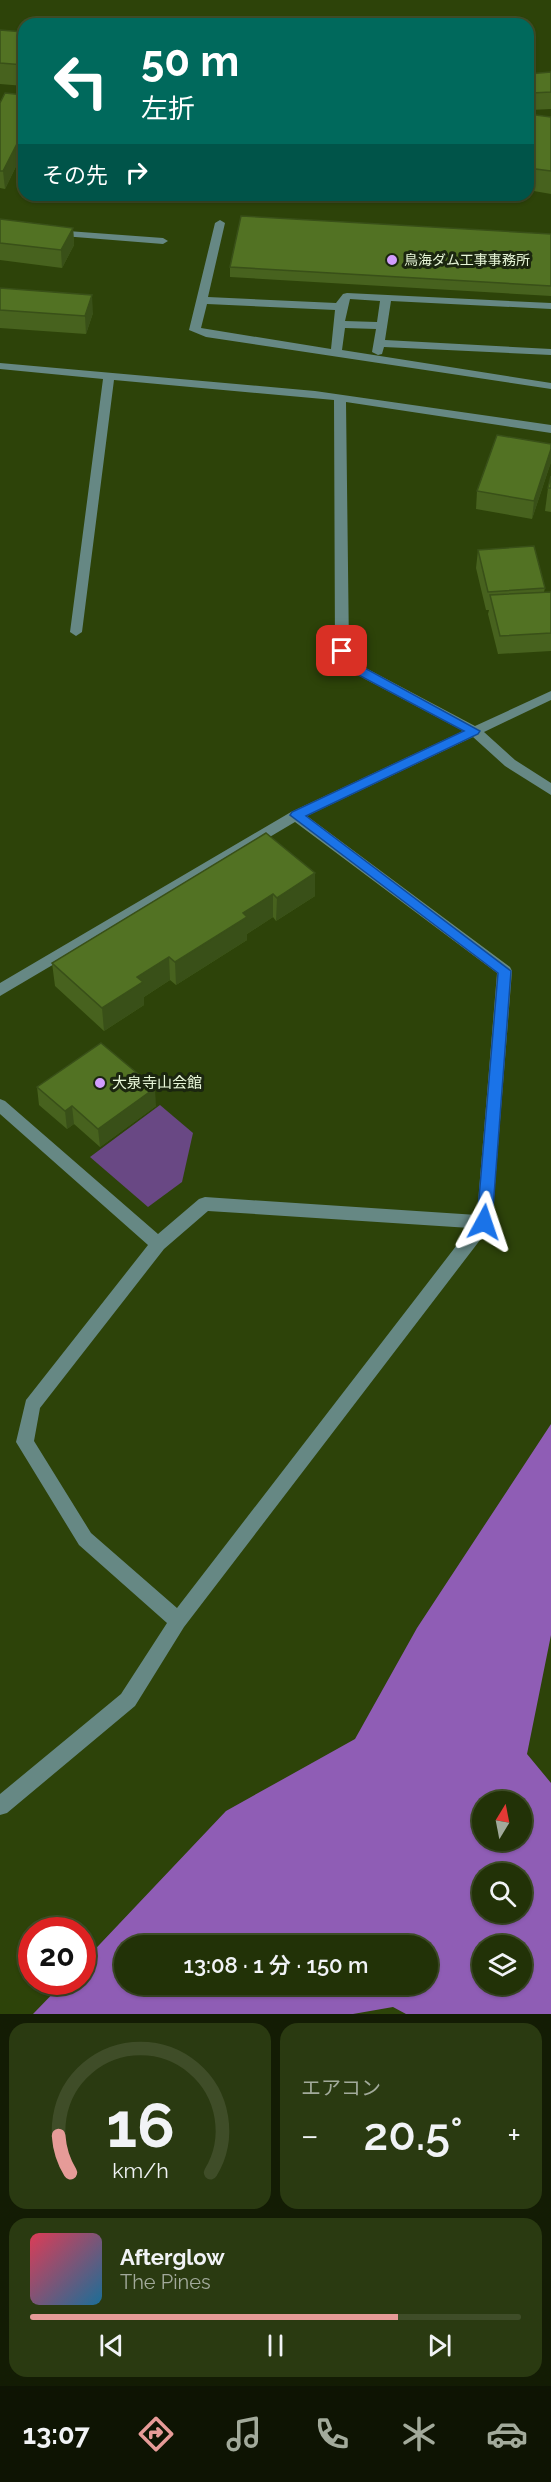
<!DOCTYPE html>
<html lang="ja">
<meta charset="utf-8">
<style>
:root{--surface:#223207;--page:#2a3a11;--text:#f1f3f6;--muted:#a2aa9b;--line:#3f4d28;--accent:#e69b98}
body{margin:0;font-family:Raleway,"Noto Sans JP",sans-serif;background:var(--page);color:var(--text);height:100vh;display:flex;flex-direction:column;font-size:22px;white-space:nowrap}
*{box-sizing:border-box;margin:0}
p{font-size:20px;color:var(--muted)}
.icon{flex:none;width:33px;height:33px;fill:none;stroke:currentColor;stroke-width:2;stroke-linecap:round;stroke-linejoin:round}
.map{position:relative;height:2014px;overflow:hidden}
.details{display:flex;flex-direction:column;gap:9px;padding:9px;background:#131c04;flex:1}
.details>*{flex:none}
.banner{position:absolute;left:18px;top:18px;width:516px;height:183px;border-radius:18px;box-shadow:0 2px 4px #0004,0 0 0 2px var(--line);background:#00695c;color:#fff;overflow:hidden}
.needle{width:39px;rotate:10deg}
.buttons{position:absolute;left:472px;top:1791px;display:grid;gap:12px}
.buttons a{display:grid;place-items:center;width:60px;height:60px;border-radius:50%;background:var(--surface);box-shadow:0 2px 4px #0004,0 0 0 2px var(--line);font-size:30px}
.speed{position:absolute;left:18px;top:1917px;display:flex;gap:12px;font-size:30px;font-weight:700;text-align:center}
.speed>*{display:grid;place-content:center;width:78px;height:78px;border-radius:50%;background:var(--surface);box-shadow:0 2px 4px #0004,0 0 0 2px var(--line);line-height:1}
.speed .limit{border:9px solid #d22;background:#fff;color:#111}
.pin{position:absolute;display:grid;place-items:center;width:51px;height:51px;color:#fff;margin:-26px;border-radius:12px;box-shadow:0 3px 9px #0006}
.me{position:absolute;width:66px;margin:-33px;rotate:5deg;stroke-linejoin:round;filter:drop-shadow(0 0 4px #0008)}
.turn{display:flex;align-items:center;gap:21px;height:126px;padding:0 24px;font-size:27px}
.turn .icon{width:78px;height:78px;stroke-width:2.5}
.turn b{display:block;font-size:42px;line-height:51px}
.then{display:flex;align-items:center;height:57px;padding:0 24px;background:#0003;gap:12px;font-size:22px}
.big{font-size:45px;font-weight:600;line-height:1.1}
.details .tile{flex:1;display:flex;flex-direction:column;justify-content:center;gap:9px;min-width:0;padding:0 21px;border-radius:18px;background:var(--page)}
.details .dial{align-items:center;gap:0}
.dial svg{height:156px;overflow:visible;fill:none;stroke:var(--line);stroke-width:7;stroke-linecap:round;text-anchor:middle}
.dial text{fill:var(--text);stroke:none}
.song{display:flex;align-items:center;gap:18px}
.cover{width:72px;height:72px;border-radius:9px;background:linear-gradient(135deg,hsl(350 70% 55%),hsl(200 70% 35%))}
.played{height:6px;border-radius:3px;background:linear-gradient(90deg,var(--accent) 75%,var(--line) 75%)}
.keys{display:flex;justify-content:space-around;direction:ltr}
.heat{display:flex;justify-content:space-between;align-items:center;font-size:33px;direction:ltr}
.details .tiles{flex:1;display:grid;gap:9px;grid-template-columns:1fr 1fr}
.tile:last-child{grid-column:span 2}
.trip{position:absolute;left:114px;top:1935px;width:324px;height:60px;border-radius:30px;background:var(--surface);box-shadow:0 2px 4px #0004,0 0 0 2px var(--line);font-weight:600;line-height:60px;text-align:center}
.tab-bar{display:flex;height:96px;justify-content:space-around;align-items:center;background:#0e1403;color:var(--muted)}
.tab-bar .icon{width:42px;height:42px}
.tab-bar .on{color:var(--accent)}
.tab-bar b{font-size:27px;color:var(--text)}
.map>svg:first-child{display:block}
.green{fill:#694884}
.forest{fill:#8f5db5;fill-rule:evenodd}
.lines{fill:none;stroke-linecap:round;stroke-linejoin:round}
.minor{fill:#668884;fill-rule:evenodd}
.wall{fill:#47621e}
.shaded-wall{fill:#395018}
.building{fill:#527223;stroke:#395018;stroke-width:1.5}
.route{fill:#1a73e8;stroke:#114b97;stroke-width:1.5}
.poi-dot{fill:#d29dfd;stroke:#1b260f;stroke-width:2}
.labels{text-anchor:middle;stroke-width:6;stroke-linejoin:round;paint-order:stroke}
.far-poi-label{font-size:14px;fill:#e7f6d8;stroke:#1b260f;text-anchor:start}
.poi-label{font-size:15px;fill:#e7f6d8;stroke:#1b260f;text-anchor:start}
</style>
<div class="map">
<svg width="551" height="2014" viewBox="0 0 551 2014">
<rect width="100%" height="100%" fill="#2d4309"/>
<path class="green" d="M160,1105L193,1133L182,1182L148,1207L90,1157Z"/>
<path class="forest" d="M551,1424V1635L527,1754L551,1783V2014H406L393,2007L353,2014H33L64,1982H82L83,1962L226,1811L355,1739L417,1628ZM483,1802H522V1840H483ZM483,1874H522V1912H483ZM124,1946H428V1984H124ZM483,1946H522V1984H483Z"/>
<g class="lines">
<g class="minor">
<path d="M220,220L225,223L208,297L336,303L343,294L347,293L551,303V309L391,301L385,340L551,349V355L384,347L382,354L378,355L372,352L376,329L345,328L342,350L551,383V389L206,337L189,330L215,223ZM350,299L380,301L377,322L345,321ZM207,304L335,310L331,349L201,328Z"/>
<path d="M54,230L163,238L168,241L163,244L50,235L49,233Z"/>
<path d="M0,363L315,391L551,425V433L346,402L349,650L360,665L475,726L551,691V700L484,732L515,760L551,783V795L505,766L473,737L307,816L510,967L512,971L492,1222L490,1227L184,1627L135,1706L7,1813L0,1815V1794L121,1694L167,1623L79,1545L16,1442L26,1400L148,1245L0,1114V1099L5,1101L158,1234L199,1199L205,1197L477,1215L497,973L295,822L0,996V983L291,812L463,731L350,671L335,651L334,400L114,380L82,632L76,636L70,632L103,379L0,369ZM208,1211L470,1228L177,1608L91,1533L34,1441L40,1408L164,1249Z"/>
</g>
</g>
<g class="wall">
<path d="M0,30L24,32V86L0,84Z"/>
<path d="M551,72V109L530,110L528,104V74Z"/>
<path d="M24,95V150L5,189L0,188V103Z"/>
<path d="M528,114L551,117V194L528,190Z"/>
<path d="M0,219L73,228L74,245L62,268L0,260Z"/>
<path d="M551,234V296L230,277V267Z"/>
<path d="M0,288L93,313L86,334L0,328Z"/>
<path d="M551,462L532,519L476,509L477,491Z"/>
<path d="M551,476V512L545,511L548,488Z"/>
<path d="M478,550L545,588L544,592H551V651L498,654L488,614L489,610H486L476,568Z"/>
<path d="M266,833L315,896L276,921L273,917L247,934V940L176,985L170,980L144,997V1005L104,1031L55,986L52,963Z"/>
<path d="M37,1087L156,1106L100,1147L74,1124L67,1129L39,1105Z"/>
</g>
<g class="shaded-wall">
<path d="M24,130V150L5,189L3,171Z"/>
<path d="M73,228L74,245L62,268L61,250Z"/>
<path d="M92,295L93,313L86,334L85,316Z"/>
<path d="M551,449V462L532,519L534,501Z"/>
<path d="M315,873V896L276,921L277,898Z"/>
<path d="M273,894V917L247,934V940L176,985L175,962L243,913Z"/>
<path d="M169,957L170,980L144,997V1005L104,1031L102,1008L137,977Z"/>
<path d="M155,1088L156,1106L100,1147L98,1129Z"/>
<path d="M72,1106L74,1124L67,1129L65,1111Z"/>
</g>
<g class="building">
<path d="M0,30L24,32V65L0,63Z"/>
<path d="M551,72V92L532,93L528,83V74Z"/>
<path d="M5,93L24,95V130L3,171H0V103Z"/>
<path d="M528,114L551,117V171L528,168Z"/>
<path d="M241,216L551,234V286L230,267Z"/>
<path d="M0,219L73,228L61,250L0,243Z"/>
<path d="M0,288L92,295L85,316L0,310Z"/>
<path d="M497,435L551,444V449L534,501L477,491Z"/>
<path d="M551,476V488H548Z"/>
<path d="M534,546L545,588L488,592L478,550Z"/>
<path d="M551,592V633L500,636L490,595Z"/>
<path d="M266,833L315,873L277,898L273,894L243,913L247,917L175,962L169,957L137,977L143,982L102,1008L52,963Z"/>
<path d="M101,1043L155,1088L98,1129L72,1106L65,1111L37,1087Z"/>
</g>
<path class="route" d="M342,647L346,648L359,665L480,731L478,734L306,816L511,971L492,1222L489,1226H479L477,1222L498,973L290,815L292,812L464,731L351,671L336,651Z"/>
<g class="poi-dot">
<circle cx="392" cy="260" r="6"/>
<circle cx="100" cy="1083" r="6"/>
</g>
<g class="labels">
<g class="far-poi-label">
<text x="404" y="265">鳥海ダム工事事務所</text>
</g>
<g class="poi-label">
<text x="112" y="1088">大泉寺山会館</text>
</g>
</g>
</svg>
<div class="buttons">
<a><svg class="needle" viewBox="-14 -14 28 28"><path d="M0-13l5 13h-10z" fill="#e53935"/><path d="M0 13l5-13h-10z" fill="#a2aa9b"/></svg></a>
<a><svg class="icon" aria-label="search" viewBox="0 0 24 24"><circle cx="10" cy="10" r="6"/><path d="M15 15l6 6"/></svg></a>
<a><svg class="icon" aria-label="layers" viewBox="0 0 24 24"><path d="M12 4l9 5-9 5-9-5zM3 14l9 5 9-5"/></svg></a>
</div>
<div class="speed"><div class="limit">20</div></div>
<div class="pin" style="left:342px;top:651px;background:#d93025"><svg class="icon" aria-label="arrive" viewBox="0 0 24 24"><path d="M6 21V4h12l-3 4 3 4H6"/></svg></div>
<svg class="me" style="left:484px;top:1222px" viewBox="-20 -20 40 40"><path d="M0-17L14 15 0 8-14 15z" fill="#1a73e8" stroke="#fff" stroke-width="4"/></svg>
<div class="trip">13:08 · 1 分 · 150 m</div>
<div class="banner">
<div class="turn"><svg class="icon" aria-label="left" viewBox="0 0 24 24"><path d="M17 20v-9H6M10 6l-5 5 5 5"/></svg><div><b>50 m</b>左折</div></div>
<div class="then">その先<svg class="icon" aria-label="right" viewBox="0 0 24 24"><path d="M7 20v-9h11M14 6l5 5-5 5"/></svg></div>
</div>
</div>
<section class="details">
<div class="tiles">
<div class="tile dial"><svg viewBox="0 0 100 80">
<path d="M14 69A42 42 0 1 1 86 69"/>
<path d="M14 69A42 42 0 0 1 8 50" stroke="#e69b98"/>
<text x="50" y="56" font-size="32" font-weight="700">16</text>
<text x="50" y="72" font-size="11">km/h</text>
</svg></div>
<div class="tile"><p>エアコン</p>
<div class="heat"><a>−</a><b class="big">20.5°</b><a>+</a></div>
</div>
<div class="tile">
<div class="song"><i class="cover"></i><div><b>Afterglow</b><p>The Pines</p></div></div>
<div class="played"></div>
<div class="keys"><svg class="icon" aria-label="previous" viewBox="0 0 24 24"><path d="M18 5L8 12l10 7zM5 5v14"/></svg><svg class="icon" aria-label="pause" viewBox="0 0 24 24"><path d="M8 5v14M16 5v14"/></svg><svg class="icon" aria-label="next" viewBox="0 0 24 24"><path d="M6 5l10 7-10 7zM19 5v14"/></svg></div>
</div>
</div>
</section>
<nav class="tab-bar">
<b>13:07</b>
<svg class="icon on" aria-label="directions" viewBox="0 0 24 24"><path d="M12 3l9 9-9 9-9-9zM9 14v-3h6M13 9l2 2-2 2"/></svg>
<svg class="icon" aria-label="music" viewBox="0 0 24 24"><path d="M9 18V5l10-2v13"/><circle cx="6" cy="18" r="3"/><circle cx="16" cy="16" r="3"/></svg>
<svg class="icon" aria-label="phone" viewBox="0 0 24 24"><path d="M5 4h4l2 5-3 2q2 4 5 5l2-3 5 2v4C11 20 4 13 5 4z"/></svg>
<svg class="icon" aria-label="climate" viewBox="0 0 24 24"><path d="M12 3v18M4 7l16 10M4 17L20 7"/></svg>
<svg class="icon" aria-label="car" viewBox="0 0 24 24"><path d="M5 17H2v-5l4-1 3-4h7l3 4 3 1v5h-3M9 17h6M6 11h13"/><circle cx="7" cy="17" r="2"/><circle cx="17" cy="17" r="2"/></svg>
</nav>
